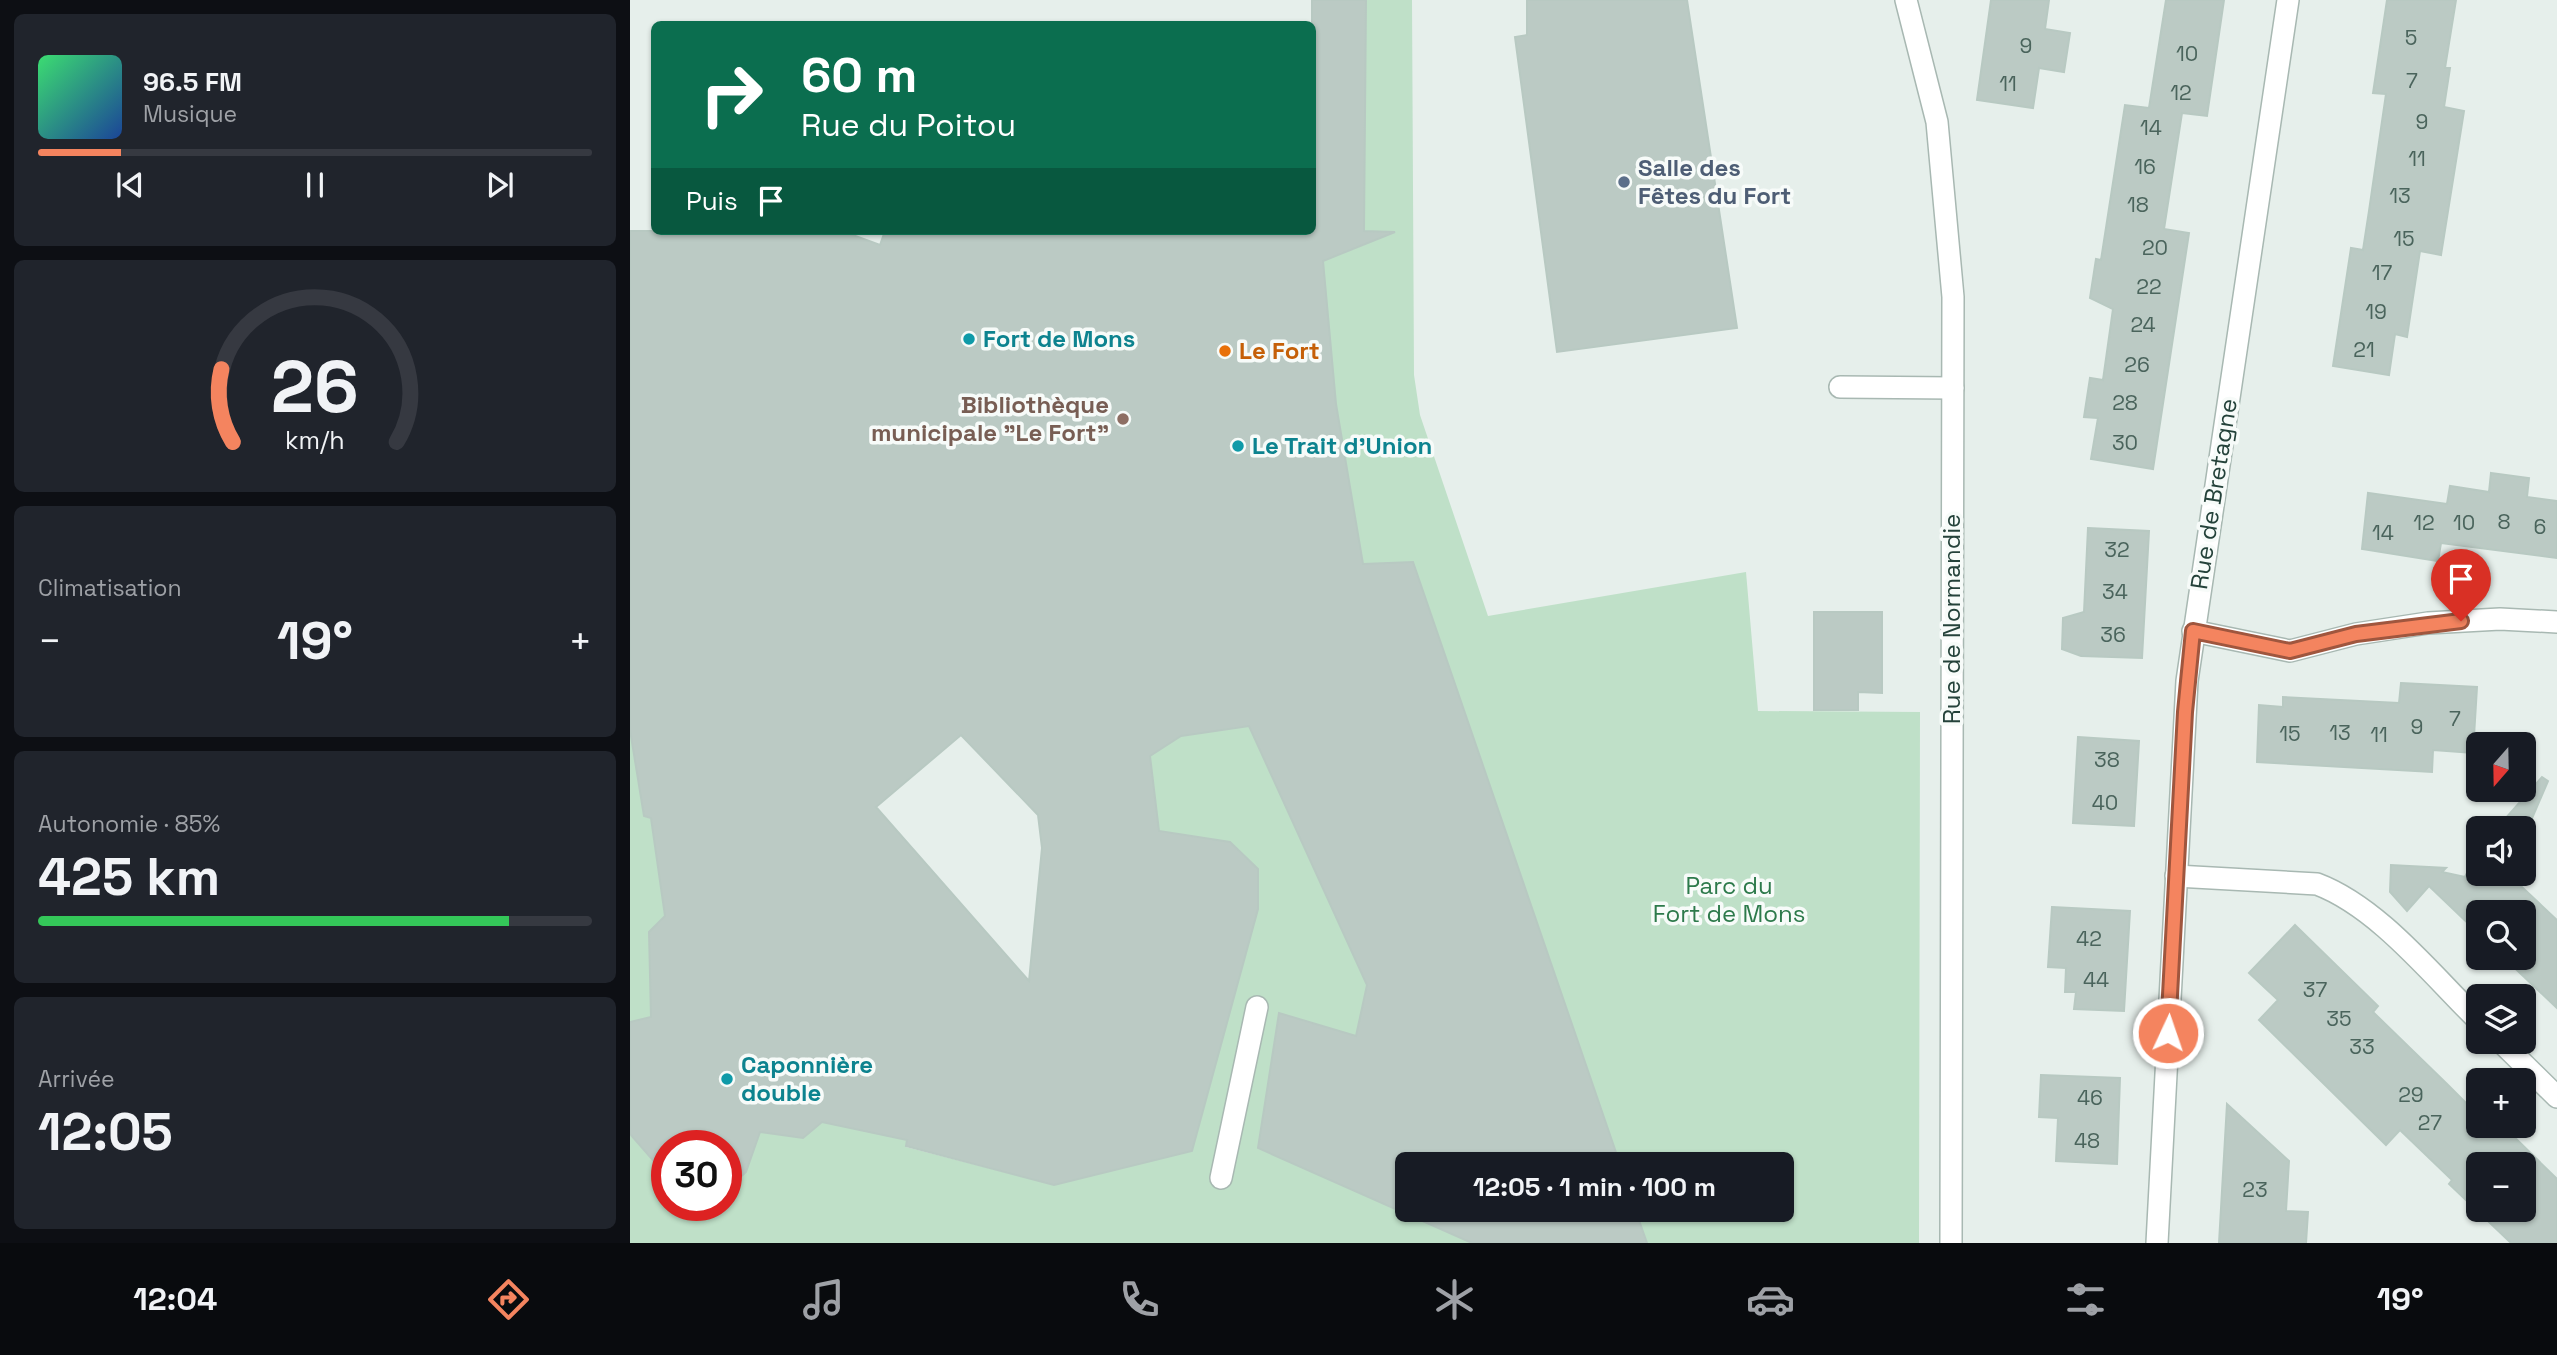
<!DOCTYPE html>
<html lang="fr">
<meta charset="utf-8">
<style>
:root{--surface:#171b24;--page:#20242c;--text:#f1f3f6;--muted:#9ea1a6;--line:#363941;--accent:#f4845f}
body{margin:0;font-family:"Space Grotesk",sans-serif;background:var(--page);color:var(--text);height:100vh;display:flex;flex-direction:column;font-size:26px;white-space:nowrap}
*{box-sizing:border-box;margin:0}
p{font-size:23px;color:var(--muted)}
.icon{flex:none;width:38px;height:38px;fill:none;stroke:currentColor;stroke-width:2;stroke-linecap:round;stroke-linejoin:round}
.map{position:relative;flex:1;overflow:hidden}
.panel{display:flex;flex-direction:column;gap:14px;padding:14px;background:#0d0f14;width:630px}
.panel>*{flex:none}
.guide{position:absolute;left:21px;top:21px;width:665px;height:214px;border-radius:10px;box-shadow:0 2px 5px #0004;background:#0b6e4f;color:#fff;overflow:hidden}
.needle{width:46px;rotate:200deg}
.tools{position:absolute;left:1836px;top:732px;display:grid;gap:14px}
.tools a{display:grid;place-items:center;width:70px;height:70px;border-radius:10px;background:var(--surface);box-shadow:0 2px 5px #0004;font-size:35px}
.speed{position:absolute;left:21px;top:1130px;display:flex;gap:14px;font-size:35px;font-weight:700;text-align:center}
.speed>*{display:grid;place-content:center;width:91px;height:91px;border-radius:50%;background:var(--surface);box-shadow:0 2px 5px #0004;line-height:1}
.speed .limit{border:10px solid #d22;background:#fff;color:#111}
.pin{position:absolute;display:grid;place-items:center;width:60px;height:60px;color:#fff;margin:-72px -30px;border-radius:50% 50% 50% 0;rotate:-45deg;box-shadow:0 0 7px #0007}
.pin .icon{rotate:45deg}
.me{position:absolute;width:77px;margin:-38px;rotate:3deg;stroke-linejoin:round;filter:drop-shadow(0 0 5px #0008)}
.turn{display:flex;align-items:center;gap:24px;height:147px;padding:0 35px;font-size:32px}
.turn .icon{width:91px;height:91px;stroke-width:2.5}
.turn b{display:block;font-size:49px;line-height:60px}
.then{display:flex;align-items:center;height:66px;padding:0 35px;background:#0003;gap:14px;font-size:26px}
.big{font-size:52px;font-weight:700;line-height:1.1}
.panel .tile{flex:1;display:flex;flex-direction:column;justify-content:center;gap:10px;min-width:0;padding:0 24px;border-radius:10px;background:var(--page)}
.panel .dial{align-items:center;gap:0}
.dial svg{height:182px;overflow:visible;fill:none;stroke:var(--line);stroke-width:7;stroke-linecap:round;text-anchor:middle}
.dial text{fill:var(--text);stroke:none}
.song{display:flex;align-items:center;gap:21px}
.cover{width:84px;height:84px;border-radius:10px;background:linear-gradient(135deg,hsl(140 70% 55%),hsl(220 70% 35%))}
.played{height:7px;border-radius:4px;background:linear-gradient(90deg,var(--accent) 15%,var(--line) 15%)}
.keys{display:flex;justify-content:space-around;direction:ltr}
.heat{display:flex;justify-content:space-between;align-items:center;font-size:38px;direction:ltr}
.charge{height:10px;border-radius:5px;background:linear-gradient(90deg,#34c759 85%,var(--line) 0)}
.trip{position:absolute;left:765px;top:1152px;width:399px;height:70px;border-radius:10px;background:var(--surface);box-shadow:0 2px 5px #0004;font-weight:700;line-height:70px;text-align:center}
.tabs{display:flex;height:112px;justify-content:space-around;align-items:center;background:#090b0e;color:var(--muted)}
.tabs .icon{width:49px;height:49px}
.tabs .on{color:var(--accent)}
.tabs b{font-size:32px;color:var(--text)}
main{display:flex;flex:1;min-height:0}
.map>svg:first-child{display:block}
.green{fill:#bfe0c8}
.building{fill:#bbcac4;stroke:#b8c9c2;stroke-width:2;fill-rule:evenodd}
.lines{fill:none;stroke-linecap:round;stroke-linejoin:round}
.minor-casing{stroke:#a8b8b2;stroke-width:24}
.minor{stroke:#fff;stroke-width:21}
.route-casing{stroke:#9f563e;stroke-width:18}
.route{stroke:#f4845f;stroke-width:12}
.service-dot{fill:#5c6f8a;stroke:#f7fbf9;stroke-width:2.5}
.culture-dot{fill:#0f9aa8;stroke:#f7fbf9;stroke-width:2.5}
.food-dot{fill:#e8710a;stroke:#f7fbf9;stroke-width:2.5}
.education-dot{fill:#8d6e63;stroke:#f7fbf9;stroke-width:2.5}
.labels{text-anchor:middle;stroke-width:7;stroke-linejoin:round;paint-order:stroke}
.number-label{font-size:21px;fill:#4a645c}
.service-label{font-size:24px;font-weight:bold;fill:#4e5e75;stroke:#f7fbf9;text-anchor:start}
.culture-label{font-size:24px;font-weight:bold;fill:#0d838f;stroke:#f7fbf9;text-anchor:start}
.food-label{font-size:24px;font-weight:bold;fill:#c56008;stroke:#f7fbf9;text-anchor:start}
.education-label{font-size:24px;font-weight:bold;fill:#785e54;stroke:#f7fbf9;text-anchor:end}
.street-label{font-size:24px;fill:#24423a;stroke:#f7fbf9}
.park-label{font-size:24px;fill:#2d7a4b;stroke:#f7fbf9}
</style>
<main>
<section class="panel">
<div class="tile">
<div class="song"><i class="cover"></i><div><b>96.5 FM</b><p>Musique</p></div></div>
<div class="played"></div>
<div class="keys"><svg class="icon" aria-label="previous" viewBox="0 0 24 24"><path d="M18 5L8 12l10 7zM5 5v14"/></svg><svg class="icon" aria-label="pause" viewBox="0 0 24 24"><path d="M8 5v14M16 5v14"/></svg><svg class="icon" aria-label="next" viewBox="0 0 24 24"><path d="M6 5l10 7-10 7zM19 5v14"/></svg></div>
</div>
<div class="tile dial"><svg viewBox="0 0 100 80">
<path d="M14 69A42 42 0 1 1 86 69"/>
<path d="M14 69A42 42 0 0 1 9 37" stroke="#f4845f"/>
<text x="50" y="56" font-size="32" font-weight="700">26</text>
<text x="50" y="72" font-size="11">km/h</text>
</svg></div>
<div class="tile"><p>Climatisation</p>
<div class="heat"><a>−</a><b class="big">19°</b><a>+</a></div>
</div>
<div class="tile"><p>Autonomie · 85%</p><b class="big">425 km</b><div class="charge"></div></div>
<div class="tile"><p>Arrivée</p><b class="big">12:05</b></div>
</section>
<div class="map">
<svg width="1927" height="1243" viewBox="0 0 1927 1243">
<rect width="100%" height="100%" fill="#e6efeb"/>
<g class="green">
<path d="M736,0H782L784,375L790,415L858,616L1116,572L1128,711L1290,712L1289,1243H1017L1005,1209H1152V1164H990L783,562L733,564L706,404L693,261L734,245Z"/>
<path d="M619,726L737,985L726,1036L649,1014L628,1148L842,1243H0V1135L37,1174V1206H96V1184L105,1182L116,1172L119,1130L173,1138L192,1122L277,1140L276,1147L424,1185L562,1151L628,909V885L529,831L520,756L551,736Z"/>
<path d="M0,730L14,815L21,818L35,916L19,932L21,1017L0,1022Z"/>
</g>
<g class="building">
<path d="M682,0H736L734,231L765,232L693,261L706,404L733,564L783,562L990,1164H777V1209H1005L1017,1243H842L628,1148L649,1013L726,1036L737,985L619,726L551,736L520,756L529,831L600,842L628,869V909L562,1151L424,1185L276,1146L277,1140L192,1122L173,1138L130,1132L116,1172L105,1182L96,1184V1146H37L35,1174L0,1134V1022L21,1017L19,932L35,916L21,818L14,816L0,730V231H212L250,245L255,231H682ZM331,735L408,815L412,848L399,981L246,807Z"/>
<path d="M897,0H1057L1107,328L927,352L885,37L897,35Z"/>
<path d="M1361,0H1419L1415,29L1440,33L1434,72L1409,68L1403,108L1347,100Z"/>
<path d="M1536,0H1594L1577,116L1552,113L1534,229L1559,233L1523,469L1461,459L1468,418L1454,417L1460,378L1473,380L1483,309L1460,298L1466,259L1471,260L1495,105L1519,108Z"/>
<path d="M1757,0H1826L1815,68H1820L1814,107L1834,111L1811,255L1790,251L1777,337L1765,334L1759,375L1703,366L1721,248L1733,250L1739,211L1756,94L1743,93Z"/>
<path d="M1861,473L1899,478L1897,497L1927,501V558L1811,543L1808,561L1732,549L1738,493L1817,504L1820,486L1859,492Z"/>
<path d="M1458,528L1519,531L1512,658L1451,656L1432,649L1433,618L1454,612Z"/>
<path d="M1184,612H1252V693L1228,692V710H1184Z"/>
<path d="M1771,683L1847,687L1843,753L1803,750L1802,772L1627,762L1629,705L1653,707V697L1769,703Z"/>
<path d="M1448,737L1509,741L1504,826L1443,823Z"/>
<path d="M1912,777L1918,781L1894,837V828H1867Z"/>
<path d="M1848,850V873H1877L1927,920V1008L1873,957H1894V912H1848V933L1799,886L1777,911L1760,892L1761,865L1816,868L1812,872L1835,877Z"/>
<path d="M1422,907L1500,911L1494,1011L1444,1009L1446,992H1435L1436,968L1418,967Z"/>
<path d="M1665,925L1748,1006L1743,1012L1816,1083L1840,1107L1846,1101L1848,1103V1125H1872L1927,1179V1243H1881L1819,1184L1822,1180L1770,1130L1756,1145L1629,1020L1648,1000L1619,973ZM1848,1164H1894V1209H1848Z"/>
<path d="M1411,1075L1490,1078L1487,1164L1426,1161L1428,1118L1409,1117Z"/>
<path d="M1597,1104L1659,1161L1656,1211L1678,1212L1676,1243H1589Z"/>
</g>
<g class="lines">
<g class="minor-casing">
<g id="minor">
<path d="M1276,0L1307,122L1323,297L1321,1243"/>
<path d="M1210,387L1323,388"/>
<path d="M1563,631L1660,651L1726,634L1798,623L1870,619L1927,622"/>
<path d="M1546,876L1687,884C1748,907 1801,974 1848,1020"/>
<path d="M1870,1041L1927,1097"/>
<path d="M591,1178L627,1007"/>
<path d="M1527,1243L1557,681L1658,0"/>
</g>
</g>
<use href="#minor" class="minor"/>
</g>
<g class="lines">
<g class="route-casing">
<path id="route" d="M1538,1033L1555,712L1563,631L1660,651L1726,634L1831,621"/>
</g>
<use href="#route" class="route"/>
</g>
<circle class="service-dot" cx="994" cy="182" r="7"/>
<g class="culture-dot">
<circle cx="339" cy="339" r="7"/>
<circle cx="608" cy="446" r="7"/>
<circle cx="97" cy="1079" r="7"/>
</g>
<circle class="food-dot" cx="595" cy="351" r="7"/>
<circle class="education-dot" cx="493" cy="419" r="7"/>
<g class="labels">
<g class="number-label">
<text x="1781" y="45">5</text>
<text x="1396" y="53">9</text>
<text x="1557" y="61">10</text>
<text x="1782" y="88">7</text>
<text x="1378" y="91">11</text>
<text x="1551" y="100">12</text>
<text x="1792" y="129">9</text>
<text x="1521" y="135">14</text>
<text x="1787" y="166">11</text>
<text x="1515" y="174">16</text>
<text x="1770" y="203">13</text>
<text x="1508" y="212">18</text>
<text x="1774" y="246">15</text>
<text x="1525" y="255">20</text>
<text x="1752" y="280">17</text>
<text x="1519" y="294">22</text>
<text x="1746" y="319">19</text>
<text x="1513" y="332">24</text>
<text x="1734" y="357">21</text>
<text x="1507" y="372">26</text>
<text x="1495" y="410">28</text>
<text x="1495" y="450">30</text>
<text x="1874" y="529">8</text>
<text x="1794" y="530">12</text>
<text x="1834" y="530">10</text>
<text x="1910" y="534">6</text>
<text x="1753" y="540">14</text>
<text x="1487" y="557">32</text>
<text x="1485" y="599">34</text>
<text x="1483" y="642">36</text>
<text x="1825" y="726">7</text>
<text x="1787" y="734">9</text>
<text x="1710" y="740">13</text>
<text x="1660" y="741">15</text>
<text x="1749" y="742">11</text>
<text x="1477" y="767">38</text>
<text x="1475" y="810">40</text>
<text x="1459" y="946">42</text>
<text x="1466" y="987">44</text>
<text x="1685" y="997">37</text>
<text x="1709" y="1026">35</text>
<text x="1732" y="1054">33</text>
<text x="1781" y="1102">29</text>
<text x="1460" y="1105">46</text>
<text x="1800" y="1130">27</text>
<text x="1457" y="1148">48</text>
<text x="1625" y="1197">23</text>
</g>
<g class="service-label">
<text x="1008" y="176">Salle des<tspan x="1008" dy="28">Fêtes du Fort</tspan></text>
</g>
<g class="culture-label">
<text x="353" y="347">Fort de Mons</text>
<text x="622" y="454">Le Trait d'Union</text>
<text x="111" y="1073">Caponnière<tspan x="111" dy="28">double</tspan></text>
</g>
<g class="food-label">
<text x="609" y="359">Le Fort</text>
</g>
<g class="education-label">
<text x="479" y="413">Bibliothèque<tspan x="479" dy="28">municipale "Le Fort"</tspan></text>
</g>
<g class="street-label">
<text transform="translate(1584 494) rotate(-81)" y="8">Rue de Bretagne</text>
<text transform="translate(1322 619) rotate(-90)" y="8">Rue de Normandie</text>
</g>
<g class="park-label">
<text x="1099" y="894">Parc du<tspan x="1099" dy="28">Fort de Mons</tspan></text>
</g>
</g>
</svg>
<div class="tools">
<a><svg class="needle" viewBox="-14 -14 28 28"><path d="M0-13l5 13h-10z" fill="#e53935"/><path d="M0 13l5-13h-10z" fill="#9ea1a6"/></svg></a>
<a><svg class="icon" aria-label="sound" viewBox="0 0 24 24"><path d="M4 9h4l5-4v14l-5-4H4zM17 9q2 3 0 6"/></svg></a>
<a><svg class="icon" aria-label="search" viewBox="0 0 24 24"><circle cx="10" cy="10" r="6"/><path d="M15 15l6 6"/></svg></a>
<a><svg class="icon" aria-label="layers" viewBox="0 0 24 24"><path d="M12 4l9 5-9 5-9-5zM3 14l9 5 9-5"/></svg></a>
<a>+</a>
<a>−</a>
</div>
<div class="speed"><div class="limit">30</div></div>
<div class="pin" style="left:1831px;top:621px;background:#d93025"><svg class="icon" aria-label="arrive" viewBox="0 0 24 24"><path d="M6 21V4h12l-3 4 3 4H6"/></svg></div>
<svg class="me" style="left:1538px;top:1033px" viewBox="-20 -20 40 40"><circle r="17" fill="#f4845f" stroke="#fff" stroke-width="3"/><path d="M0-11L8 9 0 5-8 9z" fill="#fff"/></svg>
<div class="trip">12:05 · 1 min · 100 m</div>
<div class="guide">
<div class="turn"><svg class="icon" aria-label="right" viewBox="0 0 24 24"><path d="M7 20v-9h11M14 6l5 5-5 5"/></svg><div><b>60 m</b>Rue du Poitou</div></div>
<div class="then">Puis<svg class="icon" aria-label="arrive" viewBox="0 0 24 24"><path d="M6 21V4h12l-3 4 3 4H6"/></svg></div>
</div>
</div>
</main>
<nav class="tabs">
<b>12:04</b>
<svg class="icon on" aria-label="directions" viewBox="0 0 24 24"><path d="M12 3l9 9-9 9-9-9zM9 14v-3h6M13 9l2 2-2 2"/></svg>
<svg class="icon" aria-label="music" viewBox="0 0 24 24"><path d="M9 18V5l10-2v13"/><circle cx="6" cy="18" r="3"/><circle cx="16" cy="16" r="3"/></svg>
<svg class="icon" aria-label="phone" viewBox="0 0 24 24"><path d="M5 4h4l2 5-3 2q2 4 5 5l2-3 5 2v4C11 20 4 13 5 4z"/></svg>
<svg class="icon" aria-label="climate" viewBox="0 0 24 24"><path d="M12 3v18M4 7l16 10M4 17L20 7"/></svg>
<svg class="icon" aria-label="car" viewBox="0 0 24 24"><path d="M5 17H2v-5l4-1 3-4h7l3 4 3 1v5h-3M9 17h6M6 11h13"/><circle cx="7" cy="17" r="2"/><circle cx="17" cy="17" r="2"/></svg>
<svg class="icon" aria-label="filters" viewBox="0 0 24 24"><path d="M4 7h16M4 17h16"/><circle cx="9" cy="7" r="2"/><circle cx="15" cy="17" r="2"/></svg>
<b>19°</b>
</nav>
